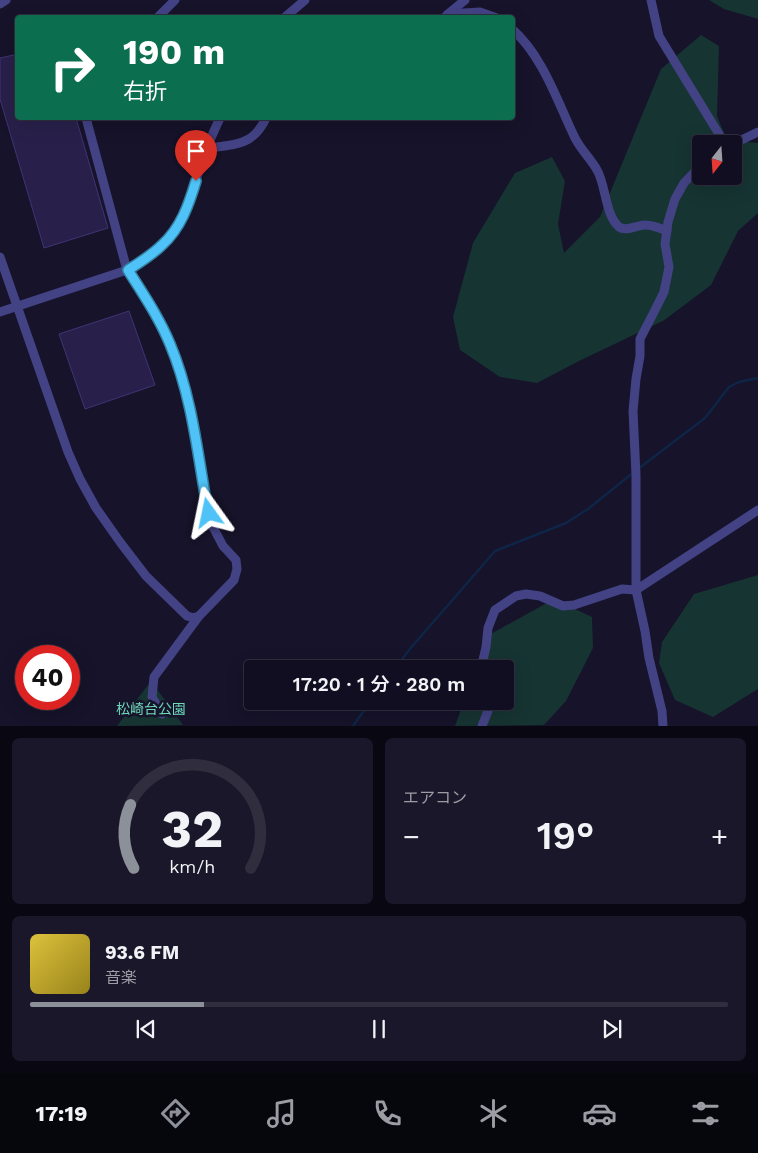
<!DOCTYPE html>
<html lang="ja">
<meta charset="utf-8">
<style>
:root{--surface:#100e20;--page:#191729;--text:#f1f3f6;--muted:#9c9ca5;--line:#302e3e;--accent:#8c9099}
body{margin:0;font-family:"Work Sans","Noto Sans JP",sans-serif;background:var(--page);color:var(--text);height:100vh;display:flex;flex-direction:column;font-size:19px;white-space:nowrap}
*{box-sizing:border-box;margin:0}
p{font-size:16px;color:var(--muted)}
.icon{flex:none;width:28px;height:28px;fill:none;stroke:currentColor;stroke-width:2;stroke-linecap:round;stroke-linejoin:round}
.map{position:relative;height:726px;overflow:hidden}
.sheet{display:flex;flex-direction:column;gap:12px;padding:12px;background:#090812;flex:1}
.sheet>*{flex:none}
.banner{position:absolute;left:15px;top:15px;width:500px;height:105px;border-radius:5px;box-shadow:0 5px 20px #0002,0 0 0 1px var(--line);background:#0b6e4f;color:#fff;overflow:hidden}
.needle{width:32px;rotate:197deg}
.tools{position:absolute;left:692px;top:135px;display:grid;gap:10px}
.tools a{display:grid;place-items:center;width:50px;height:50px;border-radius:5px;background:var(--surface);box-shadow:0 5px 20px #0002,0 0 0 1px var(--line);font-size:25px}
.speed{position:absolute;left:15px;top:645px;display:flex;gap:10px;font-size:25px;font-weight:700;text-align:center}
.speed>*{display:grid;place-content:center;width:65px;height:65px;border-radius:50%;background:var(--surface);box-shadow:0 5px 20px #0002,0 0 0 1px var(--line);line-height:1}
.speed .limit{border:8px solid #d22;background:#fff;color:#111}
.pin{position:absolute;display:grid;place-items:center;width:42px;height:42px;color:#fff;margin:-51px -21px;border-radius:50% 50% 50% 0;rotate:-45deg;box-shadow:0 0 5px #0007}
.pin .icon{rotate:45deg}
.me{position:absolute;width:55px;margin:-28px;rotate:348deg;stroke-linejoin:round;filter:drop-shadow(0 0 4px #0008)}
.turn{display:flex;align-items:center;gap:18px;height:105px;padding:0 25px;font-size:22px}
.turn .icon{width:65px;height:65px;stroke-width:2.5}
.turn b{display:block;font-size:35px;line-height:42px}
.big{font-size:38px;font-weight:600;line-height:1.1}
.sheet .card{flex:1;display:flex;flex-direction:column;justify-content:center;gap:8px;min-width:0;padding:0 18px;border-radius:8px;background:var(--page)}
.sheet .dial{align-items:center;gap:0}
.dial svg{height:130px;overflow:visible;fill:none;stroke:var(--line);stroke-width:7;stroke-linecap:round;text-anchor:middle}
.dial text{fill:var(--text);stroke:none}
.song{display:flex;align-items:center;gap:15px}
.cover{width:60px;height:60px;border-radius:8px;background:linear-gradient(135deg,hsl(50 70% 55%),hsl(50 70% 35%))}
.played{height:5px;border-radius:2px;background:linear-gradient(90deg,var(--accent) 25%,var(--line) 25%)}
.keys{display:flex;justify-content:space-around;direction:ltr}
.heat{display:flex;justify-content:space-between;align-items:center;font-size:28px;direction:ltr}
.sheet .tiles{flex:1;display:grid;gap:12px;grid-template-columns:1fr 1fr}
.card:last-child{grid-column:span 2}
.trip{position:absolute;left:244px;top:660px;width:270px;height:50px;border-radius:5px;background:var(--surface);box-shadow:0 5px 20px #0002,0 0 0 1px var(--line);font-weight:600;line-height:50px;text-align:center}
.menu{display:flex;height:80px;justify-content:space-around;align-items:center;background:#06060d;color:var(--muted)}
.menu .icon{width:35px;height:35px}
.menu .current{color:var(--accent)}
.menu b{font-size:22px;color:var(--text)}
.map>svg:first-child{display:block}
.green{fill:#163432;fill-rule:evenodd}
.lines{fill:none;stroke-linecap:round;stroke-linejoin:round}
.stream{stroke:#0f2547;stroke-width:2.5}
.building{fill:#28204a;stroke:#3f3474}
.minor{stroke:#434285;stroke-width:9}
.route-casing{stroke:#337fa1;stroke-width:12}
.route{stroke:#4fc3f7;stroke-width:9}
.labels{text-anchor:middle;stroke-width:5;stroke-linejoin:round;paint-order:stroke}
.park-label{font-size:14px;fill:#6ed9bb;stroke:#16132a}
</style>
<div class="map">
<svg width="758" height="726" viewBox="0 0 758 726">
<rect width="100%" height="100%" fill="#16132a"/>
<g class="green">
<path d="M709,0H758V19L724,9Z"/>
<path d="M701,35L719,46L717,116L727,140L758,143V213L738,231L711,285L663,321L581,360L537,383L500,377L460,350L453,317L473,243L515,173L552,157L565,181L558,224L564,253L600,217L661,69ZM701,144H734V176H701Z"/>
<path d="M758,575V689L713,717L675,700L659,663L662,642L694,594Z"/>
<path d="M554,599L592,617L593,648L566,701L544,725L455,726L464,701H505V669H475L487,636Z"/>
<path d="M151,681L183,725L117,726Z"/>
</g>
<g class="lines">
<g class="stream">
<path d="M638,469L705,418L729,387L739,382L758,378"/>
<path d="M395,669L409,650L495,551L566,523L588,509L634,472"/>
<path d="M353,726L371,701"/>
</g>
</g>
<g class="building">
<path d="M18,54V118H76L108,228L44,248L0,99V58Z"/>
<path d="M129,311L155,385L85,409L59,334Z"/>
</g>
<g class="lines">
<g class="minor">
<path d="M651,0L659,36L725,144"/>
<path d="M0,4L6,0"/>
<path d="M448,14L465,0"/>
<path d="M157,18L175,0"/>
<path d="M284,18L305,0"/>
<path d="M444,18L448,14L480,12L497,18"/>
<path d="M512,29C543,56 558,103 575,138C581,150 591,159 597,170C606,185 605,215 619,227C626,232 637,225 645,225C653,225 660,228 667,231"/>
<path d="M733,144L758,132"/>
<path d="M207,148C234,145 253,146 266,118"/>
<path d="M0,257L68,452L80,479L96,508L120,542L146,576L187,616L194,618L199,616L234,580L237,569L236,560L223,546L212,525L206,501L192,416L184,382L170,343L159,321L127,270L86,118"/>
<path d="M0,312L127,270C140,262 155,254 164,243C188,217 191,196 201,164C206,148 213,133 220,118"/>
<path d="M481,669L486,647L488,628L495,610L516,596L526,594L540,596L563,606L574,605L622,589L636,590L758,510"/>
<path d="M162,714L152,697L154,677L199,616"/>
<path d="M482,726L488,711V701"/>
<path d="M663,726L662,711L649,658L645,631L636,590V475L633,411L636,379L640,356V339L654,312L664,292L669,267L665,244L668,222L675,199L684,183L701,165"/>
</g>
</g>
<g class="lines">
<g class="route-casing">
<path id="route" d="M196,181C189,204 181,228 162,245C152,255 139,263 128,270C143,294 159,317 170,344C191,394 197,448 206,501L209,513"/>
</g>
<use href="#route" class="route"/>
</g>
<g class="labels">
<g class="park-label">
<text x="151" y="714">松崎台公園</text>
</g>
</g>
</svg>
<div class="tools">
<a><svg class="needle" viewBox="-14 -14 28 28"><path d="M0-13l5 13h-10z" fill="#e53935"/><path d="M0 13l5-13h-10z" fill="#9c9ca5"/></svg></a>
</div>
<div class="speed"><div class="limit">40</div></div>
<div class="pin" style="left:196px;top:181px;background:#d93025"><svg class="icon" aria-label="arrive" viewBox="0 0 24 24"><path d="M6 21V4h12l-3 4 3 4H6"/></svg></div>
<svg class="me" style="left:209px;top:513px" viewBox="-20 -20 40 40"><path d="M0-17L14 15 0 8-14 15z" fill="#4fc3f7" stroke="#fff" stroke-width="4"/></svg>
<div class="trip">17:20 · 1 分 · 280 m</div>
<div class="banner">
<div class="turn"><svg class="icon" aria-label="right" viewBox="0 0 24 24"><path d="M7 20v-9h11M14 6l5 5-5 5"/></svg><div><b>190 m</b>右折</div></div>
</div>
</div>
<section class="sheet">
<div class="tiles">
<div class="card dial"><svg viewBox="0 0 100 80">
<path d="M14 69A42 42 0 1 1 86 69"/>
<path d="M14 69A42 42 0 0 1 12 30" stroke="#8c9099"/>
<text x="50" y="56" font-size="32" font-weight="700">32</text>
<text x="50" y="72" font-size="11">km/h</text>
</svg></div>
<div class="card"><p>エアコン</p>
<div class="heat"><a>−</a><b class="big">19°</b><a>+</a></div>
</div>
<div class="card">
<div class="song"><i class="cover"></i><div><b>93.6 FM</b><p>音楽</p></div></div>
<div class="played"></div>
<div class="keys"><svg class="icon" aria-label="previous" viewBox="0 0 24 24"><path d="M18 5L8 12l10 7zM5 5v14"/></svg><svg class="icon" aria-label="pause" viewBox="0 0 24 24"><path d="M8 5v14M16 5v14"/></svg><svg class="icon" aria-label="next" viewBox="0 0 24 24"><path d="M6 5l10 7-10 7zM19 5v14"/></svg></div>
</div>
</div>
</section>
<nav class="menu">
<b>17:19</b>
<svg class="icon current" aria-label="directions" viewBox="0 0 24 24"><path d="M12 3l9 9-9 9-9-9zM9 14v-3h6M13 9l2 2-2 2"/></svg>
<svg class="icon" aria-label="music" viewBox="0 0 24 24"><path d="M9 18V5l10-2v13"/><circle cx="6" cy="18" r="3"/><circle cx="16" cy="16" r="3"/></svg>
<svg class="icon" aria-label="phone" viewBox="0 0 24 24"><path d="M5 4h4l2 5-3 2q2 4 5 5l2-3 5 2v4C11 20 4 13 5 4z"/></svg>
<svg class="icon" aria-label="climate" viewBox="0 0 24 24"><path d="M12 3v18M4 7l16 10M4 17L20 7"/></svg>
<svg class="icon" aria-label="car" viewBox="0 0 24 24"><path d="M5 17H2v-5l4-1 3-4h7l3 4 3 1v5h-3M9 17h6M6 11h13"/><circle cx="7" cy="17" r="2"/><circle cx="17" cy="17" r="2"/></svg>
<svg class="icon" aria-label="filters" viewBox="0 0 24 24"><path d="M4 7h16M4 17h16"/><circle cx="9" cy="7" r="2"/><circle cx="15" cy="17" r="2"/></svg>
</nav>
